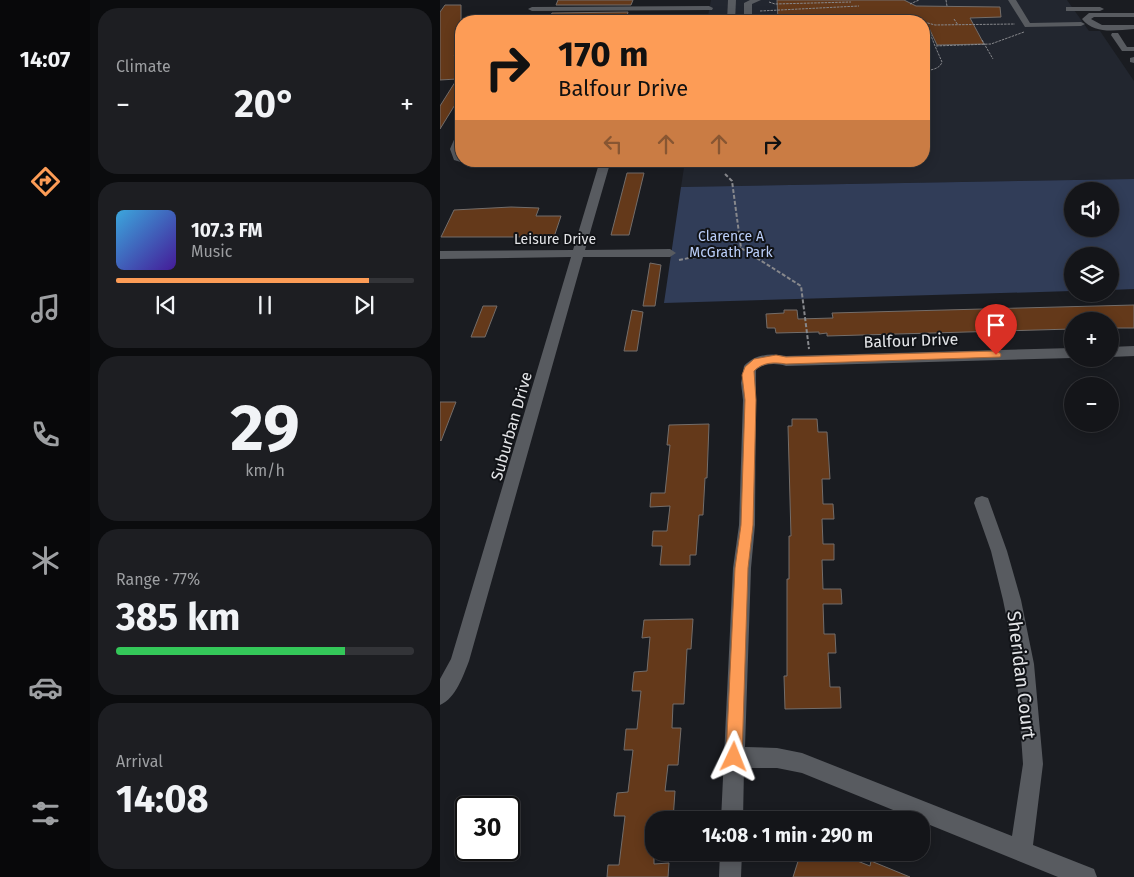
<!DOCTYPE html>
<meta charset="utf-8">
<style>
:root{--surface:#141519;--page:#1d1e22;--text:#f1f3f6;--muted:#9d9fa2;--line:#333438;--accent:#fd9c56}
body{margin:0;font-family:"Fira Sans",sans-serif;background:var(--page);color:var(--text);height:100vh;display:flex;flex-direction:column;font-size:19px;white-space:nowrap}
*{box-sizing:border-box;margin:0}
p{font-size:16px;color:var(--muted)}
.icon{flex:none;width:28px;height:28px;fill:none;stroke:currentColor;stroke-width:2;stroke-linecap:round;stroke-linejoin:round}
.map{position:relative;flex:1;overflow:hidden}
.details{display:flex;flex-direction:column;gap:8px;padding:8px;background:#0b0c0e;width:350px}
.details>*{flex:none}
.top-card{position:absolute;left:15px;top:15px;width:475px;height:152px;border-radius:20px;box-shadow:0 2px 12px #0003,0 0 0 1px var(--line);background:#fd9c56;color:#111;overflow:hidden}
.buttons{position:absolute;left:624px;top:182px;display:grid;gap:10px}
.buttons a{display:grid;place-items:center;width:55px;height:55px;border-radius:50%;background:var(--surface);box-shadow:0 2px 12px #0003,0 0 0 1px var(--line);font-size:25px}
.speed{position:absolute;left:15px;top:796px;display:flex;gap:10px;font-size:25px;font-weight:700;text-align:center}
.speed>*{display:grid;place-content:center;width:65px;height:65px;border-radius:50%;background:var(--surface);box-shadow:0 2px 12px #0003,0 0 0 1px var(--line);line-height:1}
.speed .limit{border:2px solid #111;border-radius:8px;background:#fff;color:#111}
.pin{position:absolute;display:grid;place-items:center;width:42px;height:42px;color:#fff;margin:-51px -21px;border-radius:50% 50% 50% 0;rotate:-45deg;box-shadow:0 0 5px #0007}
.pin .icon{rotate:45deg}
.me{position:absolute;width:55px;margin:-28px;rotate:2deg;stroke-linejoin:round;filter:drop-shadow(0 0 4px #0008)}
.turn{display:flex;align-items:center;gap:18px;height:105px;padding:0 20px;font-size:22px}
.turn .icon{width:65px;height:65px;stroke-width:2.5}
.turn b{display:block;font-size:35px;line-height:42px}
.lanes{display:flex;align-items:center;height:48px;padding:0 20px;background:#0003;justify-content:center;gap:25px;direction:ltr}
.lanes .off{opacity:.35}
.big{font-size:38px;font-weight:700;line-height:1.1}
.details .widget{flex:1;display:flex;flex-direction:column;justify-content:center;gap:8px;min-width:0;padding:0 18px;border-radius:20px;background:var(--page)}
.details .dial{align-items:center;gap:0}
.dial b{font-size:65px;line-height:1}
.song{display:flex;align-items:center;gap:15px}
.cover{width:60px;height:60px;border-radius:8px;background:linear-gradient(135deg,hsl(200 70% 55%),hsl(260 70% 35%))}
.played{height:5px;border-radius:2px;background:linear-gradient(90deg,var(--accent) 85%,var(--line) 85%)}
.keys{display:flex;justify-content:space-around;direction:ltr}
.heat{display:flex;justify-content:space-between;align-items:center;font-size:28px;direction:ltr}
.charge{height:8px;border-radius:4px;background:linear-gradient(90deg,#34c759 77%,var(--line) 0)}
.trip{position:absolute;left:205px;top:811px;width:285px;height:50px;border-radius:20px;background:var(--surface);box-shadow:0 2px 12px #0003,0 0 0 1px var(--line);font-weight:700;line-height:50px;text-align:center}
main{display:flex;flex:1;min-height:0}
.dock{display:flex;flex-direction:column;width:90px;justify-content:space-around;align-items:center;background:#08080a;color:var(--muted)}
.dock .icon{width:35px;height:35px}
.dock .active{color:var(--accent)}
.dock b{font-size:22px;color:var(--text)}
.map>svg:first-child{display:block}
.built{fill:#22262f}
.green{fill:#313d58;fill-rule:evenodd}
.building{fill:#64391a;stroke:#736d6a}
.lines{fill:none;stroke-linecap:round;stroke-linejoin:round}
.path-far1{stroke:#87888c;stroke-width:1;stroke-dasharray:2.5 1;stroke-linecap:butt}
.path{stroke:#87888c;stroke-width:2;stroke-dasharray:4 2;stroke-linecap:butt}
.minor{fill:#585b60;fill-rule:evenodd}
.route{fill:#fd9c56;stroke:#a46538}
.labels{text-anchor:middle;stroke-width:4;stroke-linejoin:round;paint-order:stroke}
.far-park-label{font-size:14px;fill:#bbcffa;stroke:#111317}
.far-street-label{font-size:14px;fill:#e4e5e8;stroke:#111317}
.street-label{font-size:16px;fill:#e4e5e8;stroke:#111317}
.near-street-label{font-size:19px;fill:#e4e5e8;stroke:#111317}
</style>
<main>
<nav class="dock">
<b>14:07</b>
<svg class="icon active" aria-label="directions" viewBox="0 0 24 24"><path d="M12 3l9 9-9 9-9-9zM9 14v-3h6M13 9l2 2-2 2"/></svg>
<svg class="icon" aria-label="music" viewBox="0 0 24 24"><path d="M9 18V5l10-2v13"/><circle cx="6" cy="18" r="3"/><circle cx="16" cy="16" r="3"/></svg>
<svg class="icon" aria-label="phone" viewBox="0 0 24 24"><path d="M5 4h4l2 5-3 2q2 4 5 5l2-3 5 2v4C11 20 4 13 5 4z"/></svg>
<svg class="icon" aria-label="climate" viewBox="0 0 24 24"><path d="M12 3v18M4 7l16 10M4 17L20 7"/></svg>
<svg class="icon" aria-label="car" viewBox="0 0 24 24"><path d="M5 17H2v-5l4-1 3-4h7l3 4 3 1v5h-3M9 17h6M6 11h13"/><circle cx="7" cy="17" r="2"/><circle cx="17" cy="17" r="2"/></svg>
<svg class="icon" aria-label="filters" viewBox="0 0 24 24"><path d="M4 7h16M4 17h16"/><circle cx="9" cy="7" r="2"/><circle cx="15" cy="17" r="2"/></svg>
</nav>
<section class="details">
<div class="widget"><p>Climate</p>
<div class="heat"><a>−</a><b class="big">20°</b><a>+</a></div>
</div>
<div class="widget">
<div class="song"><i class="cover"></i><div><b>107.3 FM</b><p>Music</p></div></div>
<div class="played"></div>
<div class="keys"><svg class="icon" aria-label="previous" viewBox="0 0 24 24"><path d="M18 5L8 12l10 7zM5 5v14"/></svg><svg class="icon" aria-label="pause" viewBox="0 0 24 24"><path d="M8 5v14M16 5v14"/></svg><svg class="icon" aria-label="next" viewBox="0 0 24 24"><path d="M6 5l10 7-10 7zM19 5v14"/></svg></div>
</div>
<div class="widget dial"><b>29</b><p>km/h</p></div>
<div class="widget"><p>Range · 77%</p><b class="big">385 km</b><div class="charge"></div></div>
<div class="widget"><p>Arrival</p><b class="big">14:08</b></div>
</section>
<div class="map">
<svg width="694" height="877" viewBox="0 0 694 877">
<rect width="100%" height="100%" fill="#1a1c21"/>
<path class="built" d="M271,0H627L649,31H660L694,81V179L241,187L245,161H484V21H267Z"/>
<path class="green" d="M694,179V289L670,290V256H632V291L224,303L241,187ZM632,191H670V229H632Z"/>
<g class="building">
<path d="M118,0H193L191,5H116Z"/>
<path d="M337,0H464L476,6L560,7L561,17L530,18L544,44L497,45L489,28L484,26V21L338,20Z"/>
<path d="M5,5H21V45L14,56H21V95L0,129V106L17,79L0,80V12Z"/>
<path d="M188,12L186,20H109L112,13Z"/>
<path d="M187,173H204L189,235H171Z"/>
<path d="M71,207L99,208L96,216H121L114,237H1L14,210Z"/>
<path d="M210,263L221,265L215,306H203Z"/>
<path d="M694,305V328H670V321H632V329L387,336V333L379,334V332L336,333L335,328H327L326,314L344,313V310H357L358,319L393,318L392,313Z"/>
<path d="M43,306H57L45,337H31Z"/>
<path d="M192,310L203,312L197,351H184Z"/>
<path d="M0,402H16L1,441L0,440Z"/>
<path d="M352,419H377L378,432H387L390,479H382L383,504H393L394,519H382L383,544H394V560H382L383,589H401L402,604H383L384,634H395L396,653H388L390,687H400L401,708L345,709L344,676H347V579H349V536H351L348,426H352Z"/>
<path d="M269,424L267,478H265L263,515H259L256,555H250V565H220L222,546H212L213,531H227L230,506L210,507L211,493H225L230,445H227L229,425Z"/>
<path d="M253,619L251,649H247L244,704H233L232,728H241L238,765H228L225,791H235L233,820H214V864L229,863L228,877H167L168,865H179L185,816H174L177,793L188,792L193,750H184L186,729H197L201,691H192L194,672L207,671L210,637L202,638L204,620Z"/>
<path d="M361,852H395L430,866L431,861L470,877H353Z"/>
</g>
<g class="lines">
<g class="path-far1">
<path d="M506,0L507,6"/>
<path d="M329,2L335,4L411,2"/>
<path d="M470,4L479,0"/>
<path d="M320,11L419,6"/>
<path d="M514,19L518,25"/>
<path d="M484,22L495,25L575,24"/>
<path d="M484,27L488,28L495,46L551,44L584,32"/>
<path d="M542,40L553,59"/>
<path d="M484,71C491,70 500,69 502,62L495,46"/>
</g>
<g class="path">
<path d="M285,174L292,181L301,248L361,286L369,349"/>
<path d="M239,260L301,248"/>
</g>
<g class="minor">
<path d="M288,0H296L295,21H287Z"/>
<path d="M310,0H321L312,4V21H304V3Z"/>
<path d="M568,0H576L590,23L641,22L645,24L641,26L585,27Z"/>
<path d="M269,6L273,8L272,10L92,11L88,9L92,7Z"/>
<path d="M626,7H660L664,9L660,11H626Z"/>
<path d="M649,13H694V17H654L651,19L662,25H694V29C676,30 655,35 642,19Z"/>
<path d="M672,33H678L687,47H694V51H682L671,35Z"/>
<path d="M694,57V63L690,62V58Z"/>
<path d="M21,132V161H275L258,167H169L145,250L230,249L236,253L230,257H143L29,661C23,676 16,698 0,705V679L11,659L131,257L0,259V251L133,250L158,167C117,166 51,172 14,160L10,149L16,135Z"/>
<path d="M694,346V356L670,357V347Z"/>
<path d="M632,348V358L346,366C335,363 325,363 316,370L315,525L311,568L305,747L337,748L362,753L572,836L583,764L576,664L563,600L551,551L534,503L536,498L542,496L548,498L567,551L581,600L594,664L603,764L593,845L654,869L657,877H618L362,773L337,768H304L303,820H281L293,568L299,525L303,400L301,383L304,366C315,354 331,353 346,356Z"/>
<path d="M280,852H302L301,877H279Z"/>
</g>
</g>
<path class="route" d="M556,351L560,353L561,355L560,357L346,364C334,362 323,362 314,371L316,400L313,525L308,568L302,757L300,762L294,765L289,762L286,757L295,568L301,525L305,400L302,375L305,367L314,359L336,355L346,357Z"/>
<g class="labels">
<g class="far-park-label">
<text x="291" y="241">Clarence A<tspan x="291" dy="16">McGrath Park</tspan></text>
</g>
<g class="far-street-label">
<text x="115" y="244">Leisure Drive</text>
</g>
<g class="street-label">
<text transform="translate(471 340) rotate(-2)" y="6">Balfour Drive</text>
<text transform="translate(71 426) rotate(-74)" y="6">Suburban Drive</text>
</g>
<g class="near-street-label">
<text transform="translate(582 675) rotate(83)" y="7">Sheridan Court</text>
</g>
</g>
</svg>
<div class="buttons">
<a><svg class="icon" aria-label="sound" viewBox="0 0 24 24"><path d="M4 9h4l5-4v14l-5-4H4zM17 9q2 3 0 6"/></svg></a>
<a><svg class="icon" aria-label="layers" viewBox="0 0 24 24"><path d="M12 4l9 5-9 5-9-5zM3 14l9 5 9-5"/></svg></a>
<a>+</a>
<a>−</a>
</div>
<div class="speed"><div class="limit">30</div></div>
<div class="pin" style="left:556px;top:355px;background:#d93025"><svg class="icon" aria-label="arrive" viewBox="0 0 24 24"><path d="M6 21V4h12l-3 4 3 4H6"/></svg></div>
<svg class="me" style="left:294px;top:757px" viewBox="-20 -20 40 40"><path d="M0-17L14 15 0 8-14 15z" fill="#fd9c56" stroke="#fff" stroke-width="4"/></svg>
<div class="trip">14:08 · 1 min · 290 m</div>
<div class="top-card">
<div class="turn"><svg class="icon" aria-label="right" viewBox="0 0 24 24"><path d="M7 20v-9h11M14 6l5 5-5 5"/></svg><div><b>170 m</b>Balfour Drive</div></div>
<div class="lanes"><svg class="icon off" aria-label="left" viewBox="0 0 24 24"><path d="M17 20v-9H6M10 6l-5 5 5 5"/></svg><svg class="icon off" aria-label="ahead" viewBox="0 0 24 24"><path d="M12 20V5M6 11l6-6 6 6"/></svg><svg class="icon off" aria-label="ahead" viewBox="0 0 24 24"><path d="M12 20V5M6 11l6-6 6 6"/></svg><svg class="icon" aria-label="right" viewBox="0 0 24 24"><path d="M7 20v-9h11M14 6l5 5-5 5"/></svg></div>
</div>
</div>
</main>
